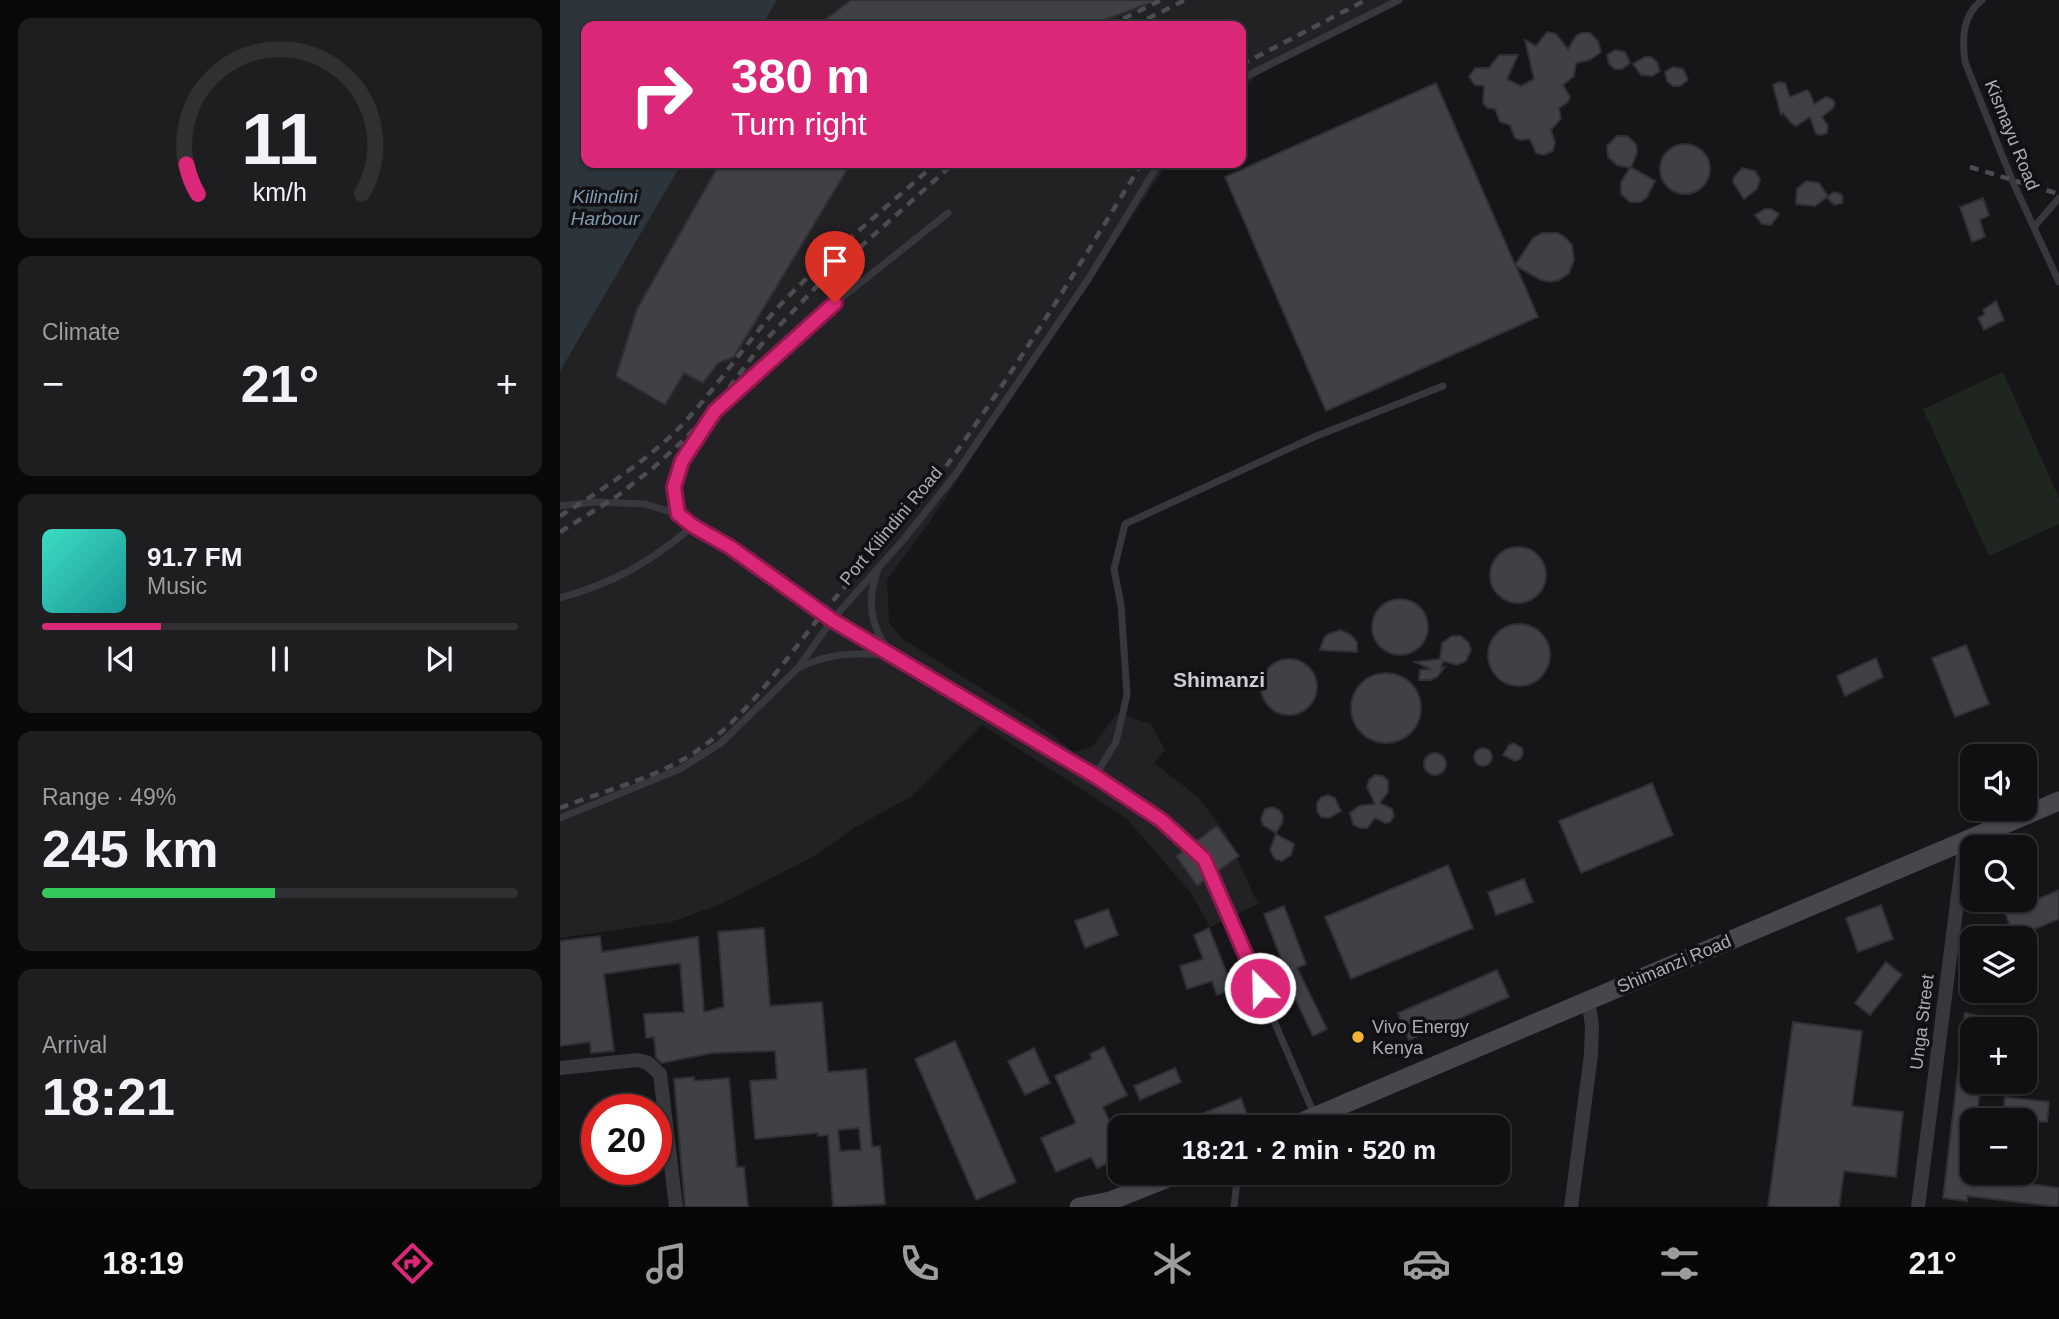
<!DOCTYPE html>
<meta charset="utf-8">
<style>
:root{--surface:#101012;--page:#1e1e20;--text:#f1f3f6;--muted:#9c9d9f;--line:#303032;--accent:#db2777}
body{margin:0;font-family:Arial,sans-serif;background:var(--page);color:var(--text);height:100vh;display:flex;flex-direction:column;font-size:26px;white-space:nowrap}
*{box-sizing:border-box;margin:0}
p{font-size:23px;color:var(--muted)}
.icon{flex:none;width:38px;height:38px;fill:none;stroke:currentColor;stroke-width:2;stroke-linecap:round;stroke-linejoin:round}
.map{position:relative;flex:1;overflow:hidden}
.details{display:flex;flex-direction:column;gap:18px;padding:18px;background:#09090a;width:560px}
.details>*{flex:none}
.guide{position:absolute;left:21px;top:21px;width:665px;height:147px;border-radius:14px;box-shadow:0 2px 5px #0004,0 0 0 2px var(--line);background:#db2777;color:#fff;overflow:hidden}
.buttons{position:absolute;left:1400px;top:744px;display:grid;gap:14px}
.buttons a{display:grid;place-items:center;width:77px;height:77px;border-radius:14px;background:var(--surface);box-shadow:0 2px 5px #0004,0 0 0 2px var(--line);font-size:35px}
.speed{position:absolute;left:21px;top:1094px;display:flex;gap:14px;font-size:35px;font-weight:700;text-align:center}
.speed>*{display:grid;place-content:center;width:91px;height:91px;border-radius:50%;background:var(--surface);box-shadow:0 2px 5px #0004,0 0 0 2px var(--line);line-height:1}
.speed .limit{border:10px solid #d22;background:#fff;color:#111}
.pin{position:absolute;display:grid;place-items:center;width:60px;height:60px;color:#fff;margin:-72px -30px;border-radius:50% 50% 50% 0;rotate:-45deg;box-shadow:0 0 7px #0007}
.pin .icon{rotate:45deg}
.me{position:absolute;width:77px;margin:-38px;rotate:337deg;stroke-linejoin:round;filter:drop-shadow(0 0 5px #0008)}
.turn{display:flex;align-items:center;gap:24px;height:147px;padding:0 35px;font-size:32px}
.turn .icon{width:91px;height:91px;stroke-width:2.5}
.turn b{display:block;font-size:49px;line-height:60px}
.big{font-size:52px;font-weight:700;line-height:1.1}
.details .widget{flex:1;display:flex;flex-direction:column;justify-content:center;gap:10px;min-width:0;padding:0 24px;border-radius:14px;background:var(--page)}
.details .dial{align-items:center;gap:0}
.dial svg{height:182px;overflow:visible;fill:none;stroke:var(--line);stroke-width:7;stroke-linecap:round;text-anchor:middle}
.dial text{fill:var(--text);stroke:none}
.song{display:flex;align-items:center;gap:21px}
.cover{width:84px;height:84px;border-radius:10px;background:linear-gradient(135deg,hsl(170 70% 55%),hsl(180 70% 35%))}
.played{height:7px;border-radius:4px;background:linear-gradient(90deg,var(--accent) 25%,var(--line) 25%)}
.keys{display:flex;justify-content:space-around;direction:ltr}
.heat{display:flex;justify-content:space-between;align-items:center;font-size:38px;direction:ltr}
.charge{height:10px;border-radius:5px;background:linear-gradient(90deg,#34c759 49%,var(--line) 0)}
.trip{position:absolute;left:548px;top:1115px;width:402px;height:70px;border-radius:14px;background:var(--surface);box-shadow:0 2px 5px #0004,0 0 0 2px var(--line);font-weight:700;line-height:70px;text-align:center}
.menu{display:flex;height:112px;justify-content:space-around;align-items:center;background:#060607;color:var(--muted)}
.menu .icon{width:49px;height:49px}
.menu .on{color:var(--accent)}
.menu b{font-size:32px;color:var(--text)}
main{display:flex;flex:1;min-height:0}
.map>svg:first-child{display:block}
.built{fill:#222225}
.green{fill:#1e261f}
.water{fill:#2c353c}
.building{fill:#404145;stroke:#303034;stroke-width:2;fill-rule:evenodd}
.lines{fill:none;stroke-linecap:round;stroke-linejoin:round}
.lane{stroke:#37383d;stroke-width:7}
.street{stroke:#37383d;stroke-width:14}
.secondary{stroke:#45474d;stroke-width:19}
.rail{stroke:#4a4c52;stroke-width:4.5;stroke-dasharray:9 7;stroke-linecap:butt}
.route-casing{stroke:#8e194d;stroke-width:18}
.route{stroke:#db2777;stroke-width:12}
.poi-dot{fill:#f2b134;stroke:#111113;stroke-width:2.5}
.labels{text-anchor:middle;stroke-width:7;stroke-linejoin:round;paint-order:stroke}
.street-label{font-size:18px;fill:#a8adb8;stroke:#111113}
.poi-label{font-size:18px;fill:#a8adb8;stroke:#111113;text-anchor:start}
.water-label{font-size:19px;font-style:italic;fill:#7f9bb3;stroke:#111113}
.quarter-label{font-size:21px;font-weight:bold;fill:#c9ccd4;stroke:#111113}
</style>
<main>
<section class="details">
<div class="widget dial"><svg viewBox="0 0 100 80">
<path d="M14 69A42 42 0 1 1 86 69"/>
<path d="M14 69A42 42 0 0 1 9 56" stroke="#db2777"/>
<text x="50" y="56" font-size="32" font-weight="700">11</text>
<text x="50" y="72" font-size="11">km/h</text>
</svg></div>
<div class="widget"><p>Climate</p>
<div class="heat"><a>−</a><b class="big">21°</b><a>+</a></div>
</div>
<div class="widget">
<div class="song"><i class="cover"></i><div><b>91.7 FM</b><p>Music</p></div></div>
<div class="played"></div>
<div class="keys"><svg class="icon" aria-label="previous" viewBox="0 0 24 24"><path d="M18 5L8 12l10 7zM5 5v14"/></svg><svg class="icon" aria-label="pause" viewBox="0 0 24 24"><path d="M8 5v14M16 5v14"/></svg><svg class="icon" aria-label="next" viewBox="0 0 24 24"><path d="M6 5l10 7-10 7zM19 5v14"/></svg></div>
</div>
<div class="widget"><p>Range · 49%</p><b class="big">245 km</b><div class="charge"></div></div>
<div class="widget"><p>Arrival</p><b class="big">18:21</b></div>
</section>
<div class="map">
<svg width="1499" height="1207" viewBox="0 0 1499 1207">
<rect width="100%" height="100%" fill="#161618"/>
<g class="built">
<path d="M206,0H840L698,75L681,90V26H190Z"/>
<path d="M109,163H608L370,521L327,580L329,622L341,638L473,721L514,752L532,747L557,713L591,724L605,750L594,763L638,797L666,834L698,904L650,927L631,893L566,818L422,725L352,796L294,828L258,854L161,904L111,922L0,938V345Z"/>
</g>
<path class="green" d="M1443,372L1499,498V524L1429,556L1363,409Z"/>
<path class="water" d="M0,0H217L201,26H26V163H122L0,371Z"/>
<g class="building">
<path d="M291,0H595V1L528,26H257Z"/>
<path d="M987,32L996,34L1008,49L1016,36L1021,33H1030L1038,41L1041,52L1030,60L1016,63L1014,76L1003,85L1010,97L1008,102L999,108L1001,119L991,130L995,142L993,151L984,155L976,153L970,139L960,140L955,138L950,125L940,122L935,109L928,108L923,103L924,86L915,85L909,77L915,68H929L939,55H958L947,79L961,86L974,79L965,40L976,46Z"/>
<path d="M1055,50L1065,52L1070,63L1062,69H1055L1049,64L1047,55Z"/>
<path d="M1085,57H1091L1097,62L1100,71L1092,76L1081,75L1073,64Z"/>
<path d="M1113,67L1123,69L1128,80L1120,86H1113L1107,81L1105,72Z"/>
<path d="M1219,82L1225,83L1230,97L1247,90L1250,93L1254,104L1266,97L1272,99L1275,103L1273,108L1262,117L1268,126L1267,133L1261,135L1256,134L1250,117L1236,126L1232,124L1223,113L1221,115L1213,85Z"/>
<path d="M876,83L955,265L973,238L982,233H998L1006,238L1012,245L1014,260L1009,273L999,280L990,282L981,280L956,266L978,317L766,411L665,177Z"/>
<path d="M1057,136H1067L1076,144L1077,153L1071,167L1095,181L1087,197L1081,202H1070L1061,194V182L1070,168L1057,165L1048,157L1047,146Z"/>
<circle cx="1125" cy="169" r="25"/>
<path d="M160,163H291L174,357L158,363L143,383L124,373L105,405L56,376L77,309Z"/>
<path d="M1182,168L1195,171L1200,179L1197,189L1184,199L1173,182L1174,177Z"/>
<path d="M1246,181L1259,183L1268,196L1274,192L1281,194L1283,198L1282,203L1274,205L1267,197L1255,206L1236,204L1237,189Z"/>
<path d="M1423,198L1429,215L1420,220L1425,237L1412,242L1400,207Z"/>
<path d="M1205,209H1211L1219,214L1211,225L1202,224L1195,215Z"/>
<path d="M1436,301L1444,320L1424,330L1418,318L1425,314L1423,310Z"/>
<circle cx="958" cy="575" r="28"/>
<circle cx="840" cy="627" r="28"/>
<circle cx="959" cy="655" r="31"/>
<path d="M780,630L791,635L797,642V652L760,650L764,638L768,634Z"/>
<path d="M892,636H901L909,643L911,650L906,661L897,665L883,661L881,668L885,667L877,677L871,680H859L860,670L871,669L855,662L880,659L882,643Z"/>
<path d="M1406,645L1429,704L1395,717L1372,658Z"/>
<path d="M1316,658L1323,677L1285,696L1277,676Z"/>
<circle cx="729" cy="687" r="28"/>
<circle cx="826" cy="708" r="35"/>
<path d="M954,743L962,748L963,754L960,759L955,761L943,755L949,745Z"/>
<circle cx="923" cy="757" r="9"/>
<circle cx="875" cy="764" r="11"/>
<path d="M815,775L823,776L828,781V792L820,803L832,809L834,816L830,822L825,823L815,818L807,828H800L793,824L790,813L799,806L815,804L807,787L809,780Z"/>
<path d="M1092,783L1113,835L1021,873L999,821Z"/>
<path d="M768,795L775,798L781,811L769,818L761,817L757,811V803L761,797Z"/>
<path d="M712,807L719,810L723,816L722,823L716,833L703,825L701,819L705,809Z"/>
<path d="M657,826L679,856L656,872L648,855L635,842Z"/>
<path d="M716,834L734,844L731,855L722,861L715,859L710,850Z"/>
<path d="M625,850L639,863L646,879L637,886L616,856Z"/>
<path d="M888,865L913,928L791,979L765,917Z"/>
<path d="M964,879L973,902L936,915L928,892Z"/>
<path d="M1499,890V919L1455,937L1445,913Z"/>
<path d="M1321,905L1333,939L1298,952L1286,918Z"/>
<path d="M724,906L746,964L737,968L767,1029L753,1036L729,986L731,985L704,914Z"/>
<path d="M548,909L558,935L525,948L515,921Z"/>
<path d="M204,928L210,1006L262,1002L268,1072L306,1069L312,1147L320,1146L325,1204L273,1207L268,1135L258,1136V1133L195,1139L190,1081L217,1079L215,1051L152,1053L102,1063L96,1058L94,1037L86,1038L84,1014L124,1012L120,963L44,974L54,1051L31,1053L30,1042L0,1046V941L40,936L42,952L138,937L144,1012L164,1007L158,932ZM299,1128L301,1150L280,1151L278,1130Z"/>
<path d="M649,928L673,989L657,995L652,981L627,989L620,966L643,959L634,935Z"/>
<path d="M1326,962L1342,975L1310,1015L1295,1003Z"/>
<path d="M937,970L949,997L849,1040L838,1013Z"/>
<path d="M1405,1013L1429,1018L1428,1029H1412V1082H1421L1416,1120H1412L1410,1176L1499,1188V1207L1407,1196V1201L1383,1198Z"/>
<path d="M1233,1022L1302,1031L1292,1106L1343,1112L1336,1177L1284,1171L1279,1207H1208Z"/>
<path d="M395,1041L456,1182L416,1200L355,1059Z"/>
<path d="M544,1047L567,1095L543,1107L560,1145V1158L537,1168L531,1157L496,1172L481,1138L516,1123L495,1076L532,1059L530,1054Z"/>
<path d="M474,1048L490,1083L465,1095L448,1061Z"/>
<path d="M615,1068L621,1082L580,1100L574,1086Z"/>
<path d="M134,1077V1081L169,1078L177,1167H184L188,1207H125L114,1079Z"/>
<path d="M1445,1097L1489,1102L1487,1122L1443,1118Z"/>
<path d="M681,1098L690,1123L681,1127H609Z"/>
</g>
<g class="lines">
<g class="lane">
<path d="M1422,0C1402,16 1402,38 1405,62L1452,180L1499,282"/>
<path d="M681,79L839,0"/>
<path d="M388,213L275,303L155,411L122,461L114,487L118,514L133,526L170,547L272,620L535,776L601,820L644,859L755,1116"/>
<path d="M1474,227L1499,198"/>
<path d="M0,506L35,502L85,504L118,514"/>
<path d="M317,572C306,604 311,624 329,652"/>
<path d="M0,598C56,582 89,563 133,526"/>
<path d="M240,667C273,652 295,653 331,655"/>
<path d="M535,776L556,742L567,695L561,605L554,569L565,524L754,437L883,386"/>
<path d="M0,818L120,769L161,743L238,668L272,620L344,539L395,475L529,278L599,163"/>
<path d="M674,1207L678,1172"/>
</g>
<g class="street">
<path d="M0,1068L78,1060L88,1063L100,1074L116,1207"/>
<path d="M1011,1207L1031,1055L1032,1025L1028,1001"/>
<path d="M1358,1207L1405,841"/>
</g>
<g class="secondary">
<path d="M730,1127L1499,801"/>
<path d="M519,1207L550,1201L623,1172"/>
</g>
<g class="rail">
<path d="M549,26L601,0"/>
<path d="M573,26L625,0"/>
<path d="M681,65L806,0"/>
<path d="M1410,167L1499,194"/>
<path d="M0,516C39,492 88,460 120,427C157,388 186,342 222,303C270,253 325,209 376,163"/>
<path d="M0,532L56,497L93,468L126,438L163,396L201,345L257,286L394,163"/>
<path d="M0,808C46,790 101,777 141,748C194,710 230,652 271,603C303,565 338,530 368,491C446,386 514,274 582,163"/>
</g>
</g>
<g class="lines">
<g class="route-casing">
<path id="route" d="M275,303L155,411L122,461L114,487L118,514L133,526L170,547L272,620L535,776L601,820L644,859L700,988"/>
</g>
<use href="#route" class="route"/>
</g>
<circle class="poi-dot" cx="798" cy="1037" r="7"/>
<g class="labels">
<g class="street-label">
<text transform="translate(1452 135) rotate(68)" y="6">Kismayu Road</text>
<text transform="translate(331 526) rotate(-50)" y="6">Port Kilindini Road</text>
<text transform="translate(1114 964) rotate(-23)" y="6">Shimanzi Road</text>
<text transform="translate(1362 1022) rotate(-83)" y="6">Unga Street</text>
</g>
<g class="poi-label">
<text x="812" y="1033">Vivo Energy<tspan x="812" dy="21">Kenya</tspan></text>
</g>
<g class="water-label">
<text x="45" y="203">Kilindini<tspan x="45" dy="22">Harbour</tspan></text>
</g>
<g class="quarter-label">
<text x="659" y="687">Shimanzi</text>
</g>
</g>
</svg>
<div class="buttons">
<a><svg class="icon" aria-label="sound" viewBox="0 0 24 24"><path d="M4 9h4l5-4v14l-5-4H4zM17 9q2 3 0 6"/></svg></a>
<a><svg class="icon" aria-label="search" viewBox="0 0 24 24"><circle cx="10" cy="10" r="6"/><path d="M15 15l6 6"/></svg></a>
<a><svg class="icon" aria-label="layers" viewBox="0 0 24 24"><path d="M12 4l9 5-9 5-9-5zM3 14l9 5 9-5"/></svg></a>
<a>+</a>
<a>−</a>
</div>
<div class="speed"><div class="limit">20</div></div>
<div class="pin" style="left:275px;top:303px;background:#d93025"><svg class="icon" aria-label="arrive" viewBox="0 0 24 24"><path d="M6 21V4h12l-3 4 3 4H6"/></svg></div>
<svg class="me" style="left:700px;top:988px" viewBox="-20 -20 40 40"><circle r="17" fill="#db2777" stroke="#fff" stroke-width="3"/><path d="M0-11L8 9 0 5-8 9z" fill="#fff"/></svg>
<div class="trip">18:21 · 2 min · 520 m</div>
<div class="guide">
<div class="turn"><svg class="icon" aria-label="right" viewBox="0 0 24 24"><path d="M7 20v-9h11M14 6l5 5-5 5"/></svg><div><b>380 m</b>Turn right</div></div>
</div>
</div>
</main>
<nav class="menu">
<b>18:19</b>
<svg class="icon on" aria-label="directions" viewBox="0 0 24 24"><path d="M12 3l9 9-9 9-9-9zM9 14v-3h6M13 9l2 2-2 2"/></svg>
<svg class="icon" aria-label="music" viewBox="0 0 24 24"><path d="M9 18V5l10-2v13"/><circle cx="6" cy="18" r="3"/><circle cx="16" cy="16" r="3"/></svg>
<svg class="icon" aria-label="phone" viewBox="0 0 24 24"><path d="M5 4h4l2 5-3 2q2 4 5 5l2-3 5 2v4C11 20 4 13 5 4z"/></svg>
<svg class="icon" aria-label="climate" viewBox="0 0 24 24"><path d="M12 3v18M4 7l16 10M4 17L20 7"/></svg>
<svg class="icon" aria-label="car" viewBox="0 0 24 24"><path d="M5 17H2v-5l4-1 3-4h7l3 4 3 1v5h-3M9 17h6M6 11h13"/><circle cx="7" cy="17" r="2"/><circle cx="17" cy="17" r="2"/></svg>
<svg class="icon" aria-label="filters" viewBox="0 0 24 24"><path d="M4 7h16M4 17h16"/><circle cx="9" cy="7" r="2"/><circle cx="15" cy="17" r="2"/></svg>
<b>21°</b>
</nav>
